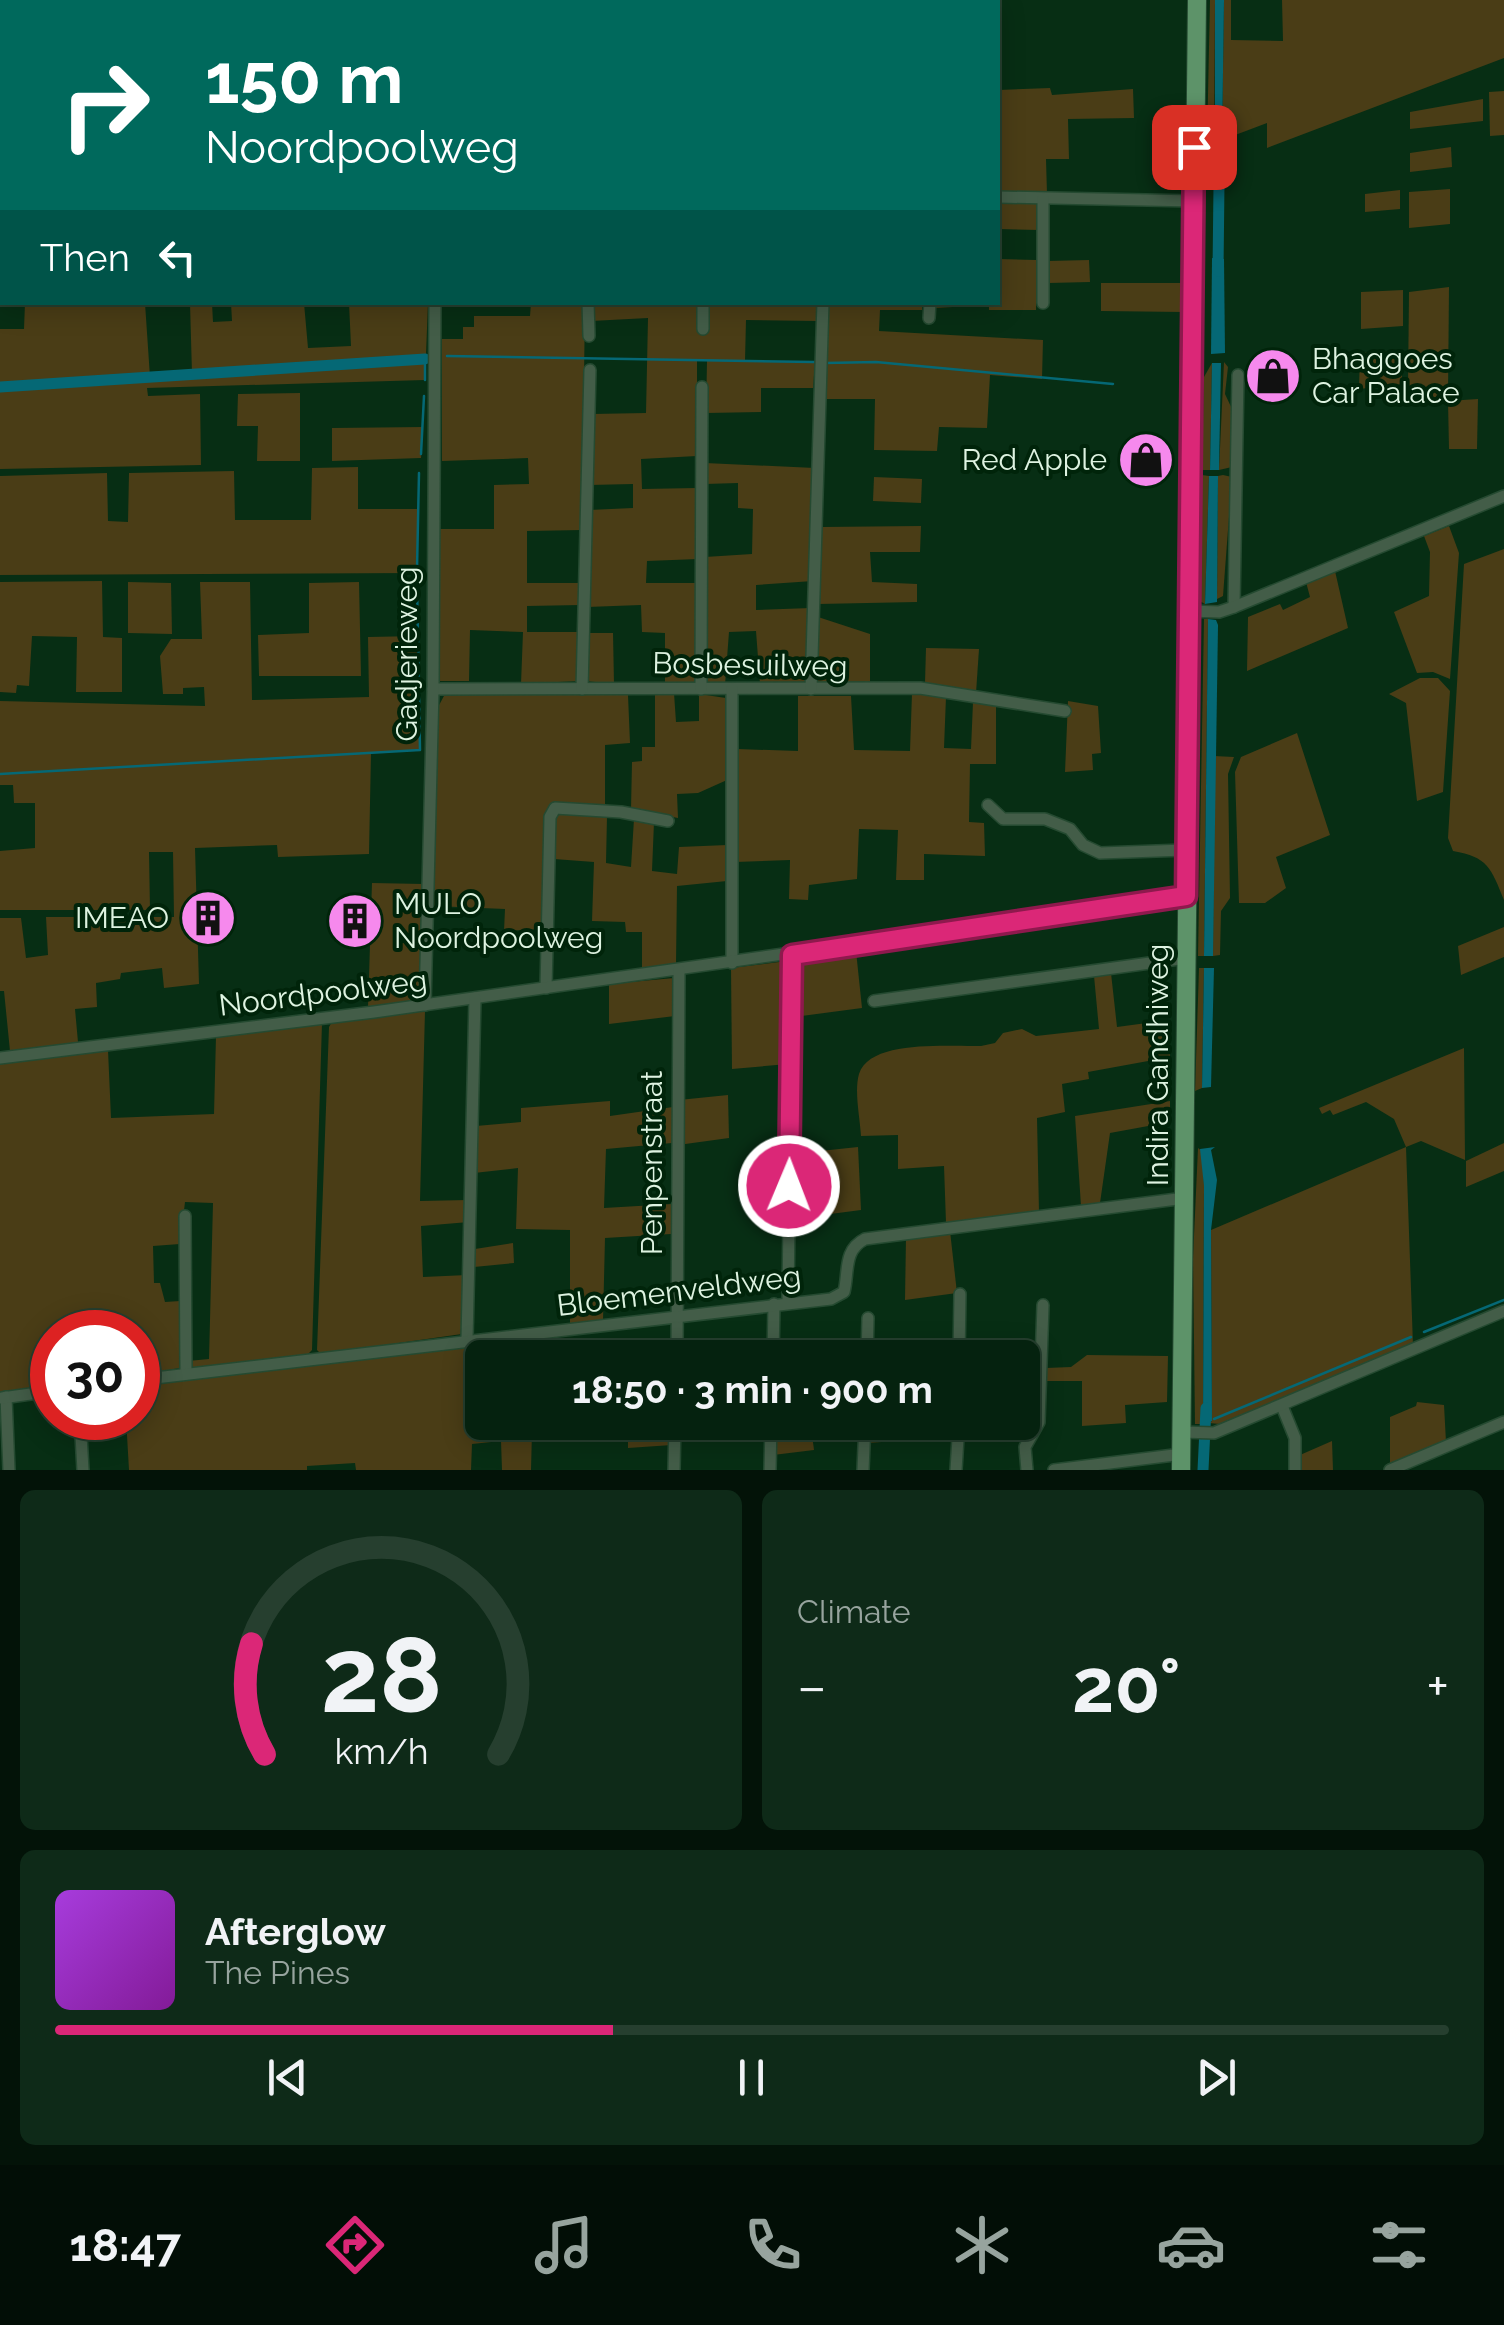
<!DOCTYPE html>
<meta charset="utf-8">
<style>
:root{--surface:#05220f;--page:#0e2a18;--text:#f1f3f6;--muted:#97a49e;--line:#263f2f;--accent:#db2777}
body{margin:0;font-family:Raleway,sans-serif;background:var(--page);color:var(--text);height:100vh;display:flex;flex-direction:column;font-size:38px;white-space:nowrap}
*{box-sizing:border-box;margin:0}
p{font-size:32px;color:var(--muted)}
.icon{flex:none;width:55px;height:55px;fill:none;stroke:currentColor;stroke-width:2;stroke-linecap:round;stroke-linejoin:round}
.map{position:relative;height:1470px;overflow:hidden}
.drawer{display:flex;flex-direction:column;gap:20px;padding:20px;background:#031308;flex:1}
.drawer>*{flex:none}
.banner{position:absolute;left:0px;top:0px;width:1000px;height:305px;box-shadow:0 5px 25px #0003,0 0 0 2px var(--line);background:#00695c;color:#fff;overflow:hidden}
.speed{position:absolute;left:30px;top:1310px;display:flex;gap:20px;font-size:50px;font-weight:700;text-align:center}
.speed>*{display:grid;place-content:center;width:130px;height:130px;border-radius:50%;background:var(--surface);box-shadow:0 5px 25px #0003,0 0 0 2px var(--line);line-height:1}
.speed .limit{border:15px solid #d22;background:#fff;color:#111}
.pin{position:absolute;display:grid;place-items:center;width:85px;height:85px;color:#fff;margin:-42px;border-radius:20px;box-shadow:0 5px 15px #0006}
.me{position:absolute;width:110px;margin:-55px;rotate:1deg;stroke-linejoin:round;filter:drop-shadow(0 0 8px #0008)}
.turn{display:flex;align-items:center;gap:35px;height:210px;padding:0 40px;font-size:45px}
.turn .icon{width:130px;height:130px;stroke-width:2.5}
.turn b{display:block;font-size:70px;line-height:85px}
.then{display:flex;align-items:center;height:95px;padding:0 40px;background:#0003;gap:20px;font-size:38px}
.big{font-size:75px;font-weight:700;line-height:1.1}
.drawer .card{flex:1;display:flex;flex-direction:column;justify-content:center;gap:15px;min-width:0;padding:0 35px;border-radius:15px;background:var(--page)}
.drawer .dial{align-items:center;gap:0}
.dial svg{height:260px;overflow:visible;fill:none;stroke:var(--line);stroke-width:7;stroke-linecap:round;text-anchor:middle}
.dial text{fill:var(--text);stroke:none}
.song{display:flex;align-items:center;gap:30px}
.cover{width:120px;height:120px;border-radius:15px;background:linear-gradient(135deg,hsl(280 70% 55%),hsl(290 70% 35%))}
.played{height:10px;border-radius:5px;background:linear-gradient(90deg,var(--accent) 40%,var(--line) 40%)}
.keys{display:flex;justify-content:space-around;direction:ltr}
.heat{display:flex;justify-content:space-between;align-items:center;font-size:55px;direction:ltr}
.drawer .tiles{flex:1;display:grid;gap:20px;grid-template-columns:1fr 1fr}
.card:last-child{grid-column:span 2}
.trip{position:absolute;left:465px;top:1340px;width:575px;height:100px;border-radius:15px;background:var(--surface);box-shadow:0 5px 25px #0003,0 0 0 2px var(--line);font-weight:700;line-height:100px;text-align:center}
.tab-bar{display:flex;height:160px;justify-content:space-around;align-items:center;background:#020e06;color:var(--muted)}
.tab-bar .icon{width:70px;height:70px}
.tab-bar .active{color:var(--accent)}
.tab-bar b{font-size:45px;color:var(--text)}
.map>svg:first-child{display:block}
.green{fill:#4a3d16}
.water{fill:#056875}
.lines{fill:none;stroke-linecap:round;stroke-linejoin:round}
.stream{stroke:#056875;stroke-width:2.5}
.canal{stroke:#056875;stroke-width:11}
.street-casing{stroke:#254a31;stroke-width:14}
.primary-casing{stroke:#254a31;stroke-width:20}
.street{stroke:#435d48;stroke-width:11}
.primary{stroke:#5d9369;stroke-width:18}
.route-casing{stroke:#8e194d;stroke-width:25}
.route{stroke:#db2777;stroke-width:18}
.labels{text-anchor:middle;stroke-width:8;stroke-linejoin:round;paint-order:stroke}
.poi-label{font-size:30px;fill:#def3e1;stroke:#00240a;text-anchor:start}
.street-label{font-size:30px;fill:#def3e1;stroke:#00240a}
</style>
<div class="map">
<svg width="1504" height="1470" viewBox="0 0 1504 1470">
<rect width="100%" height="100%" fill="#072e14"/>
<g class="green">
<path d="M1210,0H1215L1214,144L1207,142Z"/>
<path d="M1224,0H1231V40L1283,41L1282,0H1504V58L1267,148V123L1222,140Z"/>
<path d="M1050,88L1052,95L1133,89L1134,118L1068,119L1069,159H1046L1047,194L998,192V90Z"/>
<path d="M1504,91V135L1490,136L1489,92Z"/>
<path d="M1483,99V121L1410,129V112Z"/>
<path d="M1451,147L1452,167L1410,172V153Z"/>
<path d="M1450,189V224L1409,228V192Z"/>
<path d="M1400,190V209L1365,212V194Z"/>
<path d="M998,200L1039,202V230L998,229Z"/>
<path d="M998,259L1036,260V310H989V305L935,308V303L998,302Z"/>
<path d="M1089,260L1090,282L1049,283L1048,261Z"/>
<path d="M1101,283H1184L1183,312L1101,311Z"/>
<path d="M1449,287L1448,396L1412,399L1408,386L1409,292Z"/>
<path d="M1403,290V326L1361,329V292Z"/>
<path d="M25,303H145L150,377L192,374L190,303H212L213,322L232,321L231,303H304L308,348L351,346L349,303H428L425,380L147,388L148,396L200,394L201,465L0,469V329H24Z"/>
<path d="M531,303H585L582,530L527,531V583H581V605L527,606V632H579L577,681L521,684L523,632L470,630L469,681H440L438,529H494V485L529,484L528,458L442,461V339H463V327H474V316H530Z"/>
<path d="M591,303H819L818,321L746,320L745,361L815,362L813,388H761V412L706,413L707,361H697V456L641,459L642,489L697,488L698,559L647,561L646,583H696V684L665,683V633L642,632L641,605L587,607L589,510L633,508V484L589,485L592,414L646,413L648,318L591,321Z"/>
<path d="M829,303H922V310H880L879,331L1043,340L1042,379L990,375L987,428L939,427L937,451L874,450L875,399H825Z"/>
<path d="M1402,350V384L1359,389L1360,353Z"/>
<path d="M1224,362L1228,367L1225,394L1233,411L1232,467L1219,470Z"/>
<path d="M1212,363L1210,470H1202L1204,377Z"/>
<path d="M300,393V461H257L258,426H237L238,394Z"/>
<path d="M1478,399L1477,449H1449L1448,401Z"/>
<path d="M423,427L421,458L332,461V428Z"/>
<path d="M705,463L815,468L813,581L756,585V610L811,608L807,683L760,684L756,631L729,632L725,685H704L705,557L752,554L753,509L738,508V483L705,484Z"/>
<path d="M358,467V509H418L417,573L0,575V476L107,473L108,521L128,522L129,473L234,471L235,520H311L312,468Z"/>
<path d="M1202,475L1209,476L1205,604L1198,600Z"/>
<path d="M1223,475L1232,477L1223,596L1217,599L1218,476Z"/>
<path d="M874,477L922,479L921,503L873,501Z"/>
<path d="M921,526L920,552H870L872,582L917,584V602L818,604L822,527Z"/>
<path d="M1449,526L1459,553L1450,679L1433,672L1417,673L1394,612L1429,596L1430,552L1424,536Z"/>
<path d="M1504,549V900C1491,868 1488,857 1453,851L1448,838L1464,564Z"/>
<path d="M1335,571L1348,628L1247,671L1248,617L1280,604L1283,610L1310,597L1306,582Z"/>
<path d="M102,581L103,637L122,638V692H76L77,637L32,636L29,686L17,685L16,693L0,692V582Z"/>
<path d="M128,582L171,583L172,634L128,633Z"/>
<path d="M200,582H250L252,700L369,697L368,637L418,636L420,750L371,753L369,854L278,857L277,845L195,848L199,984L164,988L162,968L121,973L120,979L96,983L97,1007L75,1009L78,1042L10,1051L4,991H0V918H21L26,958L48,955L46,917H174L173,852H149L150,910H0V851L35,848V803H14L13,785H0V701L205,706L204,687L183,688V694H163L160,656L171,639H202Z"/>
<path d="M359,582L361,676H259L258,635L309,633V583Z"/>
<path d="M818,617L870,634V686L815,685Z"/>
<path d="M1204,619H1208L1204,956H1198Z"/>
<path d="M587,633H613L614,684L586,681Z"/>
<path d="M926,648L979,649L976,693L925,683Z"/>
<path d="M1420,678H1438L1450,691L1443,792L1417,801L1406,703L1389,694Z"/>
<path d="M922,691L946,697L944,748L971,749L973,702L996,706V764H970L969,822L984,823L985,856L924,854V880H896L898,830L859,829L857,879L809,885L808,900L789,899L790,860L735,862L737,749L798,751V696H851L854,750L910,751L912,693Z"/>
<path d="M655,693H674L676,722L699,721V694L726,698L727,780L698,793L677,794L678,818L631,809L632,762L642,761V747H655Z"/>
<path d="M445,694L628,695L630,743L605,745V806L555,802L546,814L543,929L504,931L505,909L434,906L437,709Z"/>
<path d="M1068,701L1098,706L1101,753L1092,754L1093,770L1065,772Z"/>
<path d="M1297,733L1330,835L1276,857L1286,888L1265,903H1239L1235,772L1241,757Z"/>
<path d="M1214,756L1234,757L1228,774L1230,898L1221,911L1220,955L1213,956Z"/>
<path d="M561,812L607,816L606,863L631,867L634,819L654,822L652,871L677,874L679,847L727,845V881L677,886L676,964L642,969V932H626L625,922L592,921L594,862L554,859L555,820Z"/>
<path d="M372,883L424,884L418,1002L368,1007Z"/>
<path d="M1504,927V957L1461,975L1458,946Z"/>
<path d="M856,951L862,1008L794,1017L796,961Z"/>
<path d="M787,961L788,1064L732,1069L731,968Z"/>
<path d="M1199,968H1204L1202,1088L1195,1091Z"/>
<path d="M1111,973L1117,1027L1169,1020L1170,1057L1088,1072L1089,1079L1062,1084L1065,1112L1037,1118L1039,1212L946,1223L944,1166L898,1169V1135L861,1136C860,1118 854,1091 859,1074C870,1039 950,1047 981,1046L995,1043L1003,1033L1022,1029L1036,1036L1099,1029L1094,976Z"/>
<path d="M674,978L675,1016L609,1024V984Z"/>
<path d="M425,1011L420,1201L468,1200L469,1222L421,1226L423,1277L467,1275L462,1334L321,1354L317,1350L329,1027L332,1022Z"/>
<path d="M322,1023L312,1350L307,1355L188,1369V1361L209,1359L213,1203L185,1202L180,1244L153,1246L154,1283H160L165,1302L180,1301L179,1368L138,1376V1332H52V1387L0,1394V1063L108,1050L111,1118L214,1114L216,1036Z"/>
<path d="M1464,1048L1465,1160L1421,1141L1406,1147L1413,1345L1220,1424L1209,1423L1212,1421L1211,1230L1406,1147L1394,1119L1366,1102L1333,1115L1330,1110L1322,1114L1319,1108Z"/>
<path d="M728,1095L729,1138L678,1145L679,1100Z"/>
<path d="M610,1101V1116L673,1107L672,1143L606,1149L604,1208L672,1204L671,1234L605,1238L603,1321L570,1325V1230L516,1229L518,1168L474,1173L476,1126L521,1122V1108Z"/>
<path d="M1170,1101V1122L1110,1133L1100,1203L1081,1206L1075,1116Z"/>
<path d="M1504,1143V1171L1466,1187V1161Z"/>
<path d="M858,1147L861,1210L792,1219V1154Z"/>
<path d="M1198,1148L1203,1152L1204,1186L1203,1424H1195L1193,1258Z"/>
<path d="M950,1231L957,1293L905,1300L906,1237Z"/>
<path d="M513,1243L514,1263L474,1267L475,1249Z"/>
<path d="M504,1340V1357L482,1358V1422L502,1423L503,1436L532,1432L531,1470H502L501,1441L472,1444L471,1470H356L355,1463L307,1466V1470H129L126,1418H138V1385Z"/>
<path d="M1087,1355L1168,1356L1167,1402L1125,1405L1126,1423L1082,1426V1381H1046V1368L1071,1367Z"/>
<path d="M1417,1402L1444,1405L1446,1442L1390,1467V1417L1416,1406Z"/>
<path d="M628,1423H673L672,1445L628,1448Z"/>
<path d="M867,1423H911V1440L867,1443Z"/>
<path d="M811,1427L814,1450L773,1455L774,1432Z"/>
<path d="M1332,1441L1333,1470H1299L1300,1455Z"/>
</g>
<g class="water">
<path d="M1215,0H1224L1222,143H1215Z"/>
<path d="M1212,258L1224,259L1225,353L1211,354Z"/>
<path d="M1212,363H1221L1219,470H1210Z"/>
<path d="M1209,476H1218L1217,602L1205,604Z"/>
<path d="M1208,619L1216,620L1218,625L1213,956H1204Z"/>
<path d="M1204,968H1214L1211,1087L1202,1088Z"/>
<path d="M1215,1147L1211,1150L1217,1180L1211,1230L1212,1421L1203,1424L1204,1186L1200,1149Z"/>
</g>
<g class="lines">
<g class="stream">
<path d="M447,356L815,362"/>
<path d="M826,363L876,362L1113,384"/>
<path d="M425,380V359"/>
<path d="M421,454L424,396"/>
<path d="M417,569L419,473"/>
<path d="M0,774L420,750L417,586"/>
<path d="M1424,1332L1504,1300"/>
<path d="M1214,1419L1411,1337"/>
</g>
<g class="canal">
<path d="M1218,271L1219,184"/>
<path d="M0,387L425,359"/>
<path d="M1203,1470L1206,1408"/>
</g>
<g class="street-casing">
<g id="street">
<path d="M435,0V2"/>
<path d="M825,0V2"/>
<path d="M591,2V0"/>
<path d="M705,2V0"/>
<path d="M937,2V0"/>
<path d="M0,157H2"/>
<path d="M998,197L1194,201"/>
<path d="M588,302L589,336"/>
<path d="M703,302V329"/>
<path d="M1043,303V199"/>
<path d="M929,318L930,302"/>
<path d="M1234,607L1238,375"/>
<path d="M1189,611L1219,612L1234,607L1504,496"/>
<path d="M433,689L920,688L1065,711"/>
<path d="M582,689L590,370"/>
<path d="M701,689L702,387"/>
<path d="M732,689V963"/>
<path d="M811,689L823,302"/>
<path d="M988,805L1003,819H1045L1070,829L1083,845L1100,853L1185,850"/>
<path d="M546,988L550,817L555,808L621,812L668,821"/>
<path d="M874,1001L1186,958"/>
<path d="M425,1005L433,689L435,302"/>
<path d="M0,1058L374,1012L1185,897"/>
<path d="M185,1216L186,1374"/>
<path d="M788,1302L792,955"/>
<path d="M467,1339L475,998"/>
<path d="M677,1358L679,970"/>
<path d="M773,1358L774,1304"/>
<path d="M867,1358L868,1318"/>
<path d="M959,1358L960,1294"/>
<path d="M138,1380L831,1299L844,1292C849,1272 843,1250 865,1239L1185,1198"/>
<path d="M6,1397L9,1470"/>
<path d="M2,1398L52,1391"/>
<path d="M1282,1406L1295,1438V1470"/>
<path d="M80,1418L83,1470"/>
<path d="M1182,1432L1214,1433L1504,1311"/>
<path d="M674,1470L675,1422"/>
<path d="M770,1470L771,1422"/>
<path d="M863,1470L865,1422"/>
<path d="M956,1470L959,1422"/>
<path d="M1027,1470L1025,1447L1039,1422L1043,1305"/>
<path d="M1054,1470L1182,1454"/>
<path d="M1390,1470L1504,1422"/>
</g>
</g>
<g class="primary-casing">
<path id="primary" d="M1181,1470L1197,0"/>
</g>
<use href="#street" class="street"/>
<use href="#primary" class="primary"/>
</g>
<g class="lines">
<g class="route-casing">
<path id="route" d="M789,1186L792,955L1186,896L1194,147"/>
</g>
<use href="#route" class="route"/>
</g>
<defs>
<g id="shop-disc" transform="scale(2.875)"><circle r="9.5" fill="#f689ed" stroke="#00240a"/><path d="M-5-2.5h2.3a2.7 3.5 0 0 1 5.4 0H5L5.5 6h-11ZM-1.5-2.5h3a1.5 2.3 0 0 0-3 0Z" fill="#111"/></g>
<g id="building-disc" transform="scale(2.875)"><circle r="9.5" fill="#f689ed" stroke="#00240a"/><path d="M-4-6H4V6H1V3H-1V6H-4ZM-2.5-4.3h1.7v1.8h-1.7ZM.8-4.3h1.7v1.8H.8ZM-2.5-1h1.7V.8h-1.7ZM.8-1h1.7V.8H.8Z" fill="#111"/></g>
</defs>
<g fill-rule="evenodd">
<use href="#shop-disc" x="1273" y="376"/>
<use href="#shop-disc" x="1146" y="460"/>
<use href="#building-disc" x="208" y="918"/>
<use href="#building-disc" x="355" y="921"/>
</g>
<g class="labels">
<g class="poi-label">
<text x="1312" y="369">Bhaggoes<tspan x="1312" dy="34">Car Palace</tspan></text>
<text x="1107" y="470" text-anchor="end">Red Apple</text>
<text x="394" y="914">MULO<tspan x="394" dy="34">Noordpoolweg</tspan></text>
<text x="169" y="928" text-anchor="end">IMEAO</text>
</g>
<g class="street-label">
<text transform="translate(407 654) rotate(-90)" y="10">Gadjerieweg</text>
<text transform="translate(750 665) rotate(1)" y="10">Bosbesuilweg</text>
<text transform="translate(323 993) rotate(-7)" y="10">Noordpoolweg</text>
<text transform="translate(1158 1065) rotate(-90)" y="10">Indira Gandhiweg</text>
<text transform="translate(652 1163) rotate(-90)" y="10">Penpenstraat</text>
<text transform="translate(679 1291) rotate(-7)" y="10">Bloemenveldweg</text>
</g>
</g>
</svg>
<div class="speed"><div class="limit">30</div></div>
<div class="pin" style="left:1194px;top:147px;background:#d93025"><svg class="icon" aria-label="arrive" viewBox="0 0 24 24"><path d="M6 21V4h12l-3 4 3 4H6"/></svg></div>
<svg class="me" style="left:789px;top:1186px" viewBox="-20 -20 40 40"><circle r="17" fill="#db2777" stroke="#fff" stroke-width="3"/><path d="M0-11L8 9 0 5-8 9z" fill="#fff"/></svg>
<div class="trip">18:50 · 3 min · 900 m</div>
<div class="banner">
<div class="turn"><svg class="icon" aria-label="right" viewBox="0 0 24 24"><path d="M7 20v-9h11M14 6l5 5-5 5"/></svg><div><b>150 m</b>Noordpoolweg</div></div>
<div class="then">Then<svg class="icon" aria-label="left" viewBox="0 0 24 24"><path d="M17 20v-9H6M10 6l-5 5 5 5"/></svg></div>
</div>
</div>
<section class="drawer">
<div class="tiles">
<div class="card dial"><svg viewBox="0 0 100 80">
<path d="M14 69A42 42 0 1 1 86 69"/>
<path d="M14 69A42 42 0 0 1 10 35" stroke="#db2777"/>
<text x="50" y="56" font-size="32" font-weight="700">28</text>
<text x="50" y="72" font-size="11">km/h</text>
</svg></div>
<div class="card"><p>Climate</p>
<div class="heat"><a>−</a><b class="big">20°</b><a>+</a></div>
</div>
<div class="card">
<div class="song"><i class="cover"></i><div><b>Afterglow</b><p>The Pines</p></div></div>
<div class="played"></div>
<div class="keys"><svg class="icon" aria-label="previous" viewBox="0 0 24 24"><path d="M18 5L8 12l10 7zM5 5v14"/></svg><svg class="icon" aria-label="pause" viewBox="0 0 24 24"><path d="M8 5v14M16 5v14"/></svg><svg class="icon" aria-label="next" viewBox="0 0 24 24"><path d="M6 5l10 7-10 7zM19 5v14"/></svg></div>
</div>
</div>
</section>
<nav class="tab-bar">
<b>18:47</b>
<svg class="icon active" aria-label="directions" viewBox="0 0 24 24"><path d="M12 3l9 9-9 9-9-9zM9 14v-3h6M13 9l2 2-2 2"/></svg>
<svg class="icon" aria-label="music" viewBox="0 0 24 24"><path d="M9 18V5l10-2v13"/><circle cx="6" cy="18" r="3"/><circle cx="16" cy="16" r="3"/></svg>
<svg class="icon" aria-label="phone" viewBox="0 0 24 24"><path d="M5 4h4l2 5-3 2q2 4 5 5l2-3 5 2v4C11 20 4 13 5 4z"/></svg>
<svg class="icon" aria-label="climate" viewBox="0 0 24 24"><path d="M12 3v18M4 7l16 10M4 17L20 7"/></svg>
<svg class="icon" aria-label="car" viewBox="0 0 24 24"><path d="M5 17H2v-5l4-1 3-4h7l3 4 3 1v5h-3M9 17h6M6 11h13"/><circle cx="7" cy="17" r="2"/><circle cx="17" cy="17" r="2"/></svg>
<svg class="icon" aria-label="filters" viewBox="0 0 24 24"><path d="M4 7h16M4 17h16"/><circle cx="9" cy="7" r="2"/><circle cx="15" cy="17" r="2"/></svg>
</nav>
